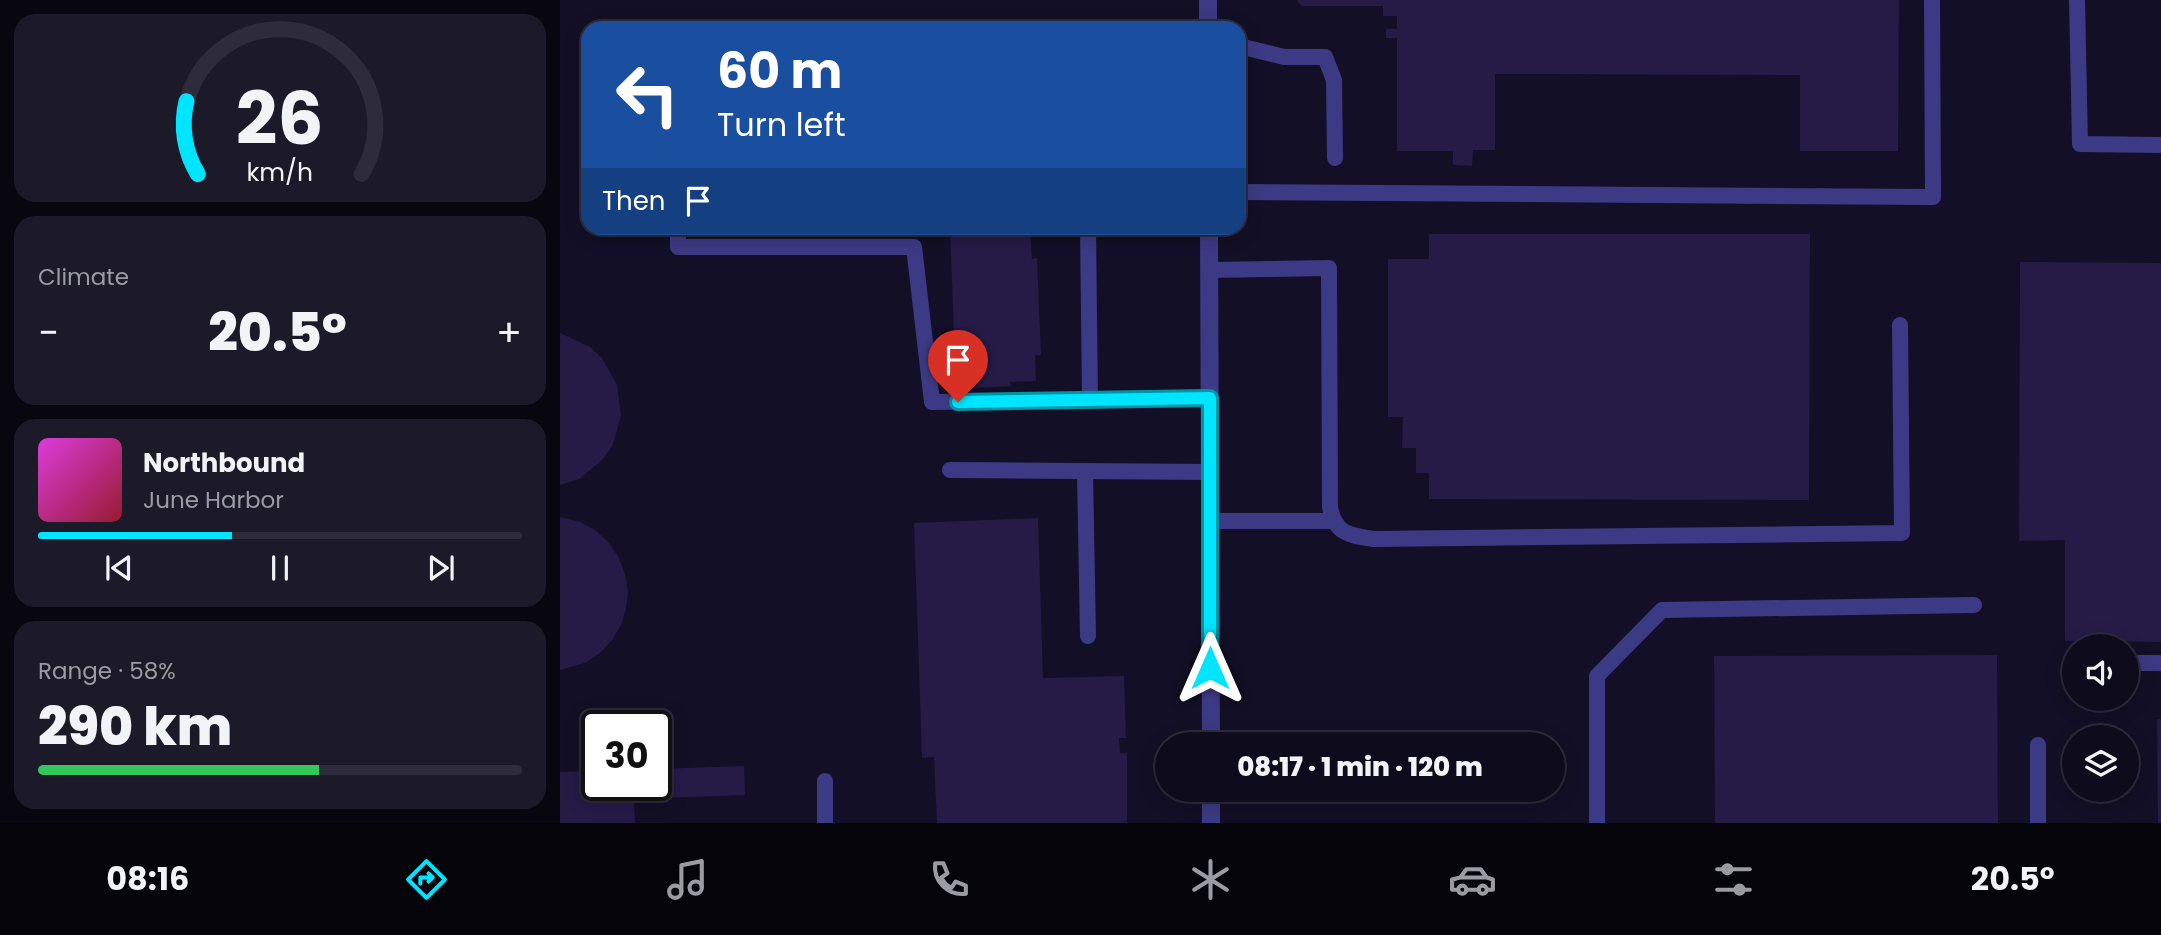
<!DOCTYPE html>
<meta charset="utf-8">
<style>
:root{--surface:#0e0b1c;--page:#1c1929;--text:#f1f3f6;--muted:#9b9ba3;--line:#2e2b3b;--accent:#00e5ff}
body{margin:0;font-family:Poppins,sans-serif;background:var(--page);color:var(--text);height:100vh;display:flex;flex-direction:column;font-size:26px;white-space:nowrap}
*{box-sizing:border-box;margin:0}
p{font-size:23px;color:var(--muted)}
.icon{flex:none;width:38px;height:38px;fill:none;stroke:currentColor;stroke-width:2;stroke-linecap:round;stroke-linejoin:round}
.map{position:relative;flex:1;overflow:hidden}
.drawer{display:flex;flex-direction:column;gap:14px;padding:14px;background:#08060f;width:560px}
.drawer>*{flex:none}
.banner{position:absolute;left:21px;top:21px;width:665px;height:214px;border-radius:21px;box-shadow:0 4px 18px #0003,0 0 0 2px var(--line);background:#1a4fa0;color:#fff;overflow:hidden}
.buttons{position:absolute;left:1502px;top:634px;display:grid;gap:14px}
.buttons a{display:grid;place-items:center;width:77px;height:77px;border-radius:50%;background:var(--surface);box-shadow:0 4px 18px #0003,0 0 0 2px var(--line);font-size:35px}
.speed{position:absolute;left:21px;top:710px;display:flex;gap:14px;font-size:35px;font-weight:700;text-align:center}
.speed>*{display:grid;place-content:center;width:91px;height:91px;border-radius:50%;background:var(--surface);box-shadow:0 4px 18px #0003,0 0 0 2px var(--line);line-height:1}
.speed .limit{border:4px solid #111;border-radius:10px;background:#fff;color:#111}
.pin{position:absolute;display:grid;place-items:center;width:60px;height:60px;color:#fff;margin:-72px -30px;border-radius:50% 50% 50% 0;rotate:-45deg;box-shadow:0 0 7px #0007}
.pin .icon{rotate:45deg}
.me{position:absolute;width:77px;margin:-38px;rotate:0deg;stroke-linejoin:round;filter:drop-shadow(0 0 5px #0008)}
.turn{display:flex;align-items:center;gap:24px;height:147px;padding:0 21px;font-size:32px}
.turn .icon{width:91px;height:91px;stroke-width:2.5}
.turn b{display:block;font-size:49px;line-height:60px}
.then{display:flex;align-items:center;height:66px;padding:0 21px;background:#0003;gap:14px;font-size:26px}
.big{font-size:52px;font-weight:800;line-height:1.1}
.drawer .widget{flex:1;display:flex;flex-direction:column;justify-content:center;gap:10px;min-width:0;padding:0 24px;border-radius:21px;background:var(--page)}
.drawer .dial{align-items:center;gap:0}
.dial svg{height:182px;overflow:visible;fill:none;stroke:var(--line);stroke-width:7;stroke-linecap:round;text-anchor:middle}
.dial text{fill:var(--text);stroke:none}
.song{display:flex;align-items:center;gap:21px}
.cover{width:84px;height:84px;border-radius:10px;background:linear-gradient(135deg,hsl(300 70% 55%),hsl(350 70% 35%))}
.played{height:7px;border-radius:4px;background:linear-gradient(90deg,var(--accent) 40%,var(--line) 40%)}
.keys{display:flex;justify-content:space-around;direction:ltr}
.heat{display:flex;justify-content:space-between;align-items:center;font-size:38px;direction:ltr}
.charge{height:10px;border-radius:5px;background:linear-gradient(90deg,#34c759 58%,var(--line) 0)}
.trip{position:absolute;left:595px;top:732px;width:410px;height:70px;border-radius:35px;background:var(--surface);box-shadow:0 4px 18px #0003,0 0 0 2px var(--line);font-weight:800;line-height:70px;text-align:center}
.menu{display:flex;height:112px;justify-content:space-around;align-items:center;background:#06040b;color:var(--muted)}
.menu .icon{width:49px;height:49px}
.menu .active{color:var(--accent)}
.menu b{font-size:32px;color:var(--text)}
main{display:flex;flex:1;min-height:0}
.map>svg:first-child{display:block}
.building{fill:#241b47}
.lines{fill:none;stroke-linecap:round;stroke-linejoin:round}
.service{stroke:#3d3a85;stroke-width:16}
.minor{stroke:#3d3a85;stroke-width:18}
.route-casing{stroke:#0095a6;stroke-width:18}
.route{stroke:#00e5ff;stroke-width:12}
</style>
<main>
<section class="drawer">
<div class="widget dial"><svg viewBox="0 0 100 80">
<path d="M14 69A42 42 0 1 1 86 69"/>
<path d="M14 69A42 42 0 0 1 9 37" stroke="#00e5ff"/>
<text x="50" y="56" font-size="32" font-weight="700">26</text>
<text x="50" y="72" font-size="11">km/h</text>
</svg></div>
<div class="widget"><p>Climate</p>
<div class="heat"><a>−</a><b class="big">20.5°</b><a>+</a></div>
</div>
<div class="widget">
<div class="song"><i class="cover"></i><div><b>Northbound</b><p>June Harbor</p></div></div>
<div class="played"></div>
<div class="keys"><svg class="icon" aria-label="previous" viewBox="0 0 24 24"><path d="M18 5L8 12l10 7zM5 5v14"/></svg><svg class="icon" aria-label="pause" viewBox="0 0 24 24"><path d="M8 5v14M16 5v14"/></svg><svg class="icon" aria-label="next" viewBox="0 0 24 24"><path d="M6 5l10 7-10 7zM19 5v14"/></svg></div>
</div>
<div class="widget"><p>Range · 58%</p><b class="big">290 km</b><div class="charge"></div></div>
</section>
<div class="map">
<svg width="1601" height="823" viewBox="0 0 1601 823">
<rect width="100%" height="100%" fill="#130f26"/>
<g class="building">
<path d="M736,0H1339L1338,151H1240V75L935,74V150H913L912,166L893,165V151H837V38H826V29H837V16H823V6H742Z"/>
<path d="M390,228H470L472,259L477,258L481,355H475L476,381L450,382L451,386L396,389Z"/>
<path d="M869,234H1250L1249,500L869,499V473H856V448H842L843,417H828V259H869Z"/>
<path d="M1460,262L1601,263V642L1505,641V540L1459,541Z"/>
<path d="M0,333L30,347L42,358L57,385L61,416L52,446L43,459L19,479L0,485Z"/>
<path d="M0,517L21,522L36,531L49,543L59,558L65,574L68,591L66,609L61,625L52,640L40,653L25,663L0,670Z"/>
<path d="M478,518L483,678L564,676L566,738H559L560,753H567V823H377L374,757L362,758L354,523Z"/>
<path d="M1437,655L1438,823H1155L1154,656Z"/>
<path d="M1597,719H1601V823H1598Z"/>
<path d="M184,766L185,795L74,799L75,823H0V772L37,771V786H96V769Z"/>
</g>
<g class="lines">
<g class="service">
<path d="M1517,0L1520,144L1601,145"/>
<path d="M679,46L724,57H765L774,80L775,158"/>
<path d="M679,192L1373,197L1372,0"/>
<path d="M118,228V247H354L372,402L650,398"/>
<path d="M528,228L530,400"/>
<path d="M649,270L769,268L770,507C775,534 789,535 813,539L1342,533L1340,325"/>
<path d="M390,470L650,472"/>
<path d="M525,472L528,636"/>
<path d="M650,521H772"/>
<path d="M1566,663H1601"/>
<path d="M265,781V823"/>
<path d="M1037,823V676L1102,610L1414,605"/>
<path d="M1478,823V745"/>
</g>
<g class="minor">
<path d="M648,0V28"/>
<path d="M649,228L651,744"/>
<path d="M651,789V823"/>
</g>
</g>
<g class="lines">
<g class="route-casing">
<path id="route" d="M398,402L650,398V668"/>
</g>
<use href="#route" class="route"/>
</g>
</svg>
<div class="buttons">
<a><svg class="icon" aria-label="sound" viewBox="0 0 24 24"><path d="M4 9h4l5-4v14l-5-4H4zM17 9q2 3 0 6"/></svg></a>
<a><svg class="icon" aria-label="layers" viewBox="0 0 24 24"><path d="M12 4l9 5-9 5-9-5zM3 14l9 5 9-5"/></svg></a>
</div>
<div class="speed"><div class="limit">30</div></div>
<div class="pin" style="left:398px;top:402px;background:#d93025"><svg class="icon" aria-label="arrive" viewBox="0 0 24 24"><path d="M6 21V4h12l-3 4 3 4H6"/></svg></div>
<svg class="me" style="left:650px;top:668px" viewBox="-20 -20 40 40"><path d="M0-17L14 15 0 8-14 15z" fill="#00e5ff" stroke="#fff" stroke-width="4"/></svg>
<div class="trip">08:17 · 1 min · 120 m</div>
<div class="banner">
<div class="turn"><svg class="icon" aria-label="left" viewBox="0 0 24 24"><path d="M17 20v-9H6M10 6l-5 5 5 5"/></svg><div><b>60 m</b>Turn left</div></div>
<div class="then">Then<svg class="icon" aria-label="arrive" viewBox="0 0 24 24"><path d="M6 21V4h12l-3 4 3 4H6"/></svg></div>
</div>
</div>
</main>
<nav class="menu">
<b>08:16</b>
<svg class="icon active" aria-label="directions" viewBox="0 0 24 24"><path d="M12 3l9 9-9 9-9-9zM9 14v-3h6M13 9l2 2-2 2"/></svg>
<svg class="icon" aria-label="music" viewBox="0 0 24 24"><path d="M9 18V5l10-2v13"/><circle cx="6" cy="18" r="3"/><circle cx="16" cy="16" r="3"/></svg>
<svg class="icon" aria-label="phone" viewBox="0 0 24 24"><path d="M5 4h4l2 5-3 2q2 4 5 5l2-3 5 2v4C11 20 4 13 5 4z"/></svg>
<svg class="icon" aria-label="climate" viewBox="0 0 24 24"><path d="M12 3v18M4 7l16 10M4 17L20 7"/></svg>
<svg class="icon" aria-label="car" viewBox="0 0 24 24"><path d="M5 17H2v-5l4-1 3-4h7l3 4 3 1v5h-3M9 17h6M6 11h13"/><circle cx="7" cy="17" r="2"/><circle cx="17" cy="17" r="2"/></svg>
<svg class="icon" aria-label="filters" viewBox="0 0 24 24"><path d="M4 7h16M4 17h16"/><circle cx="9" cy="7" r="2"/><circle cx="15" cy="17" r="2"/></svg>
<b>20.5°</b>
</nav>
